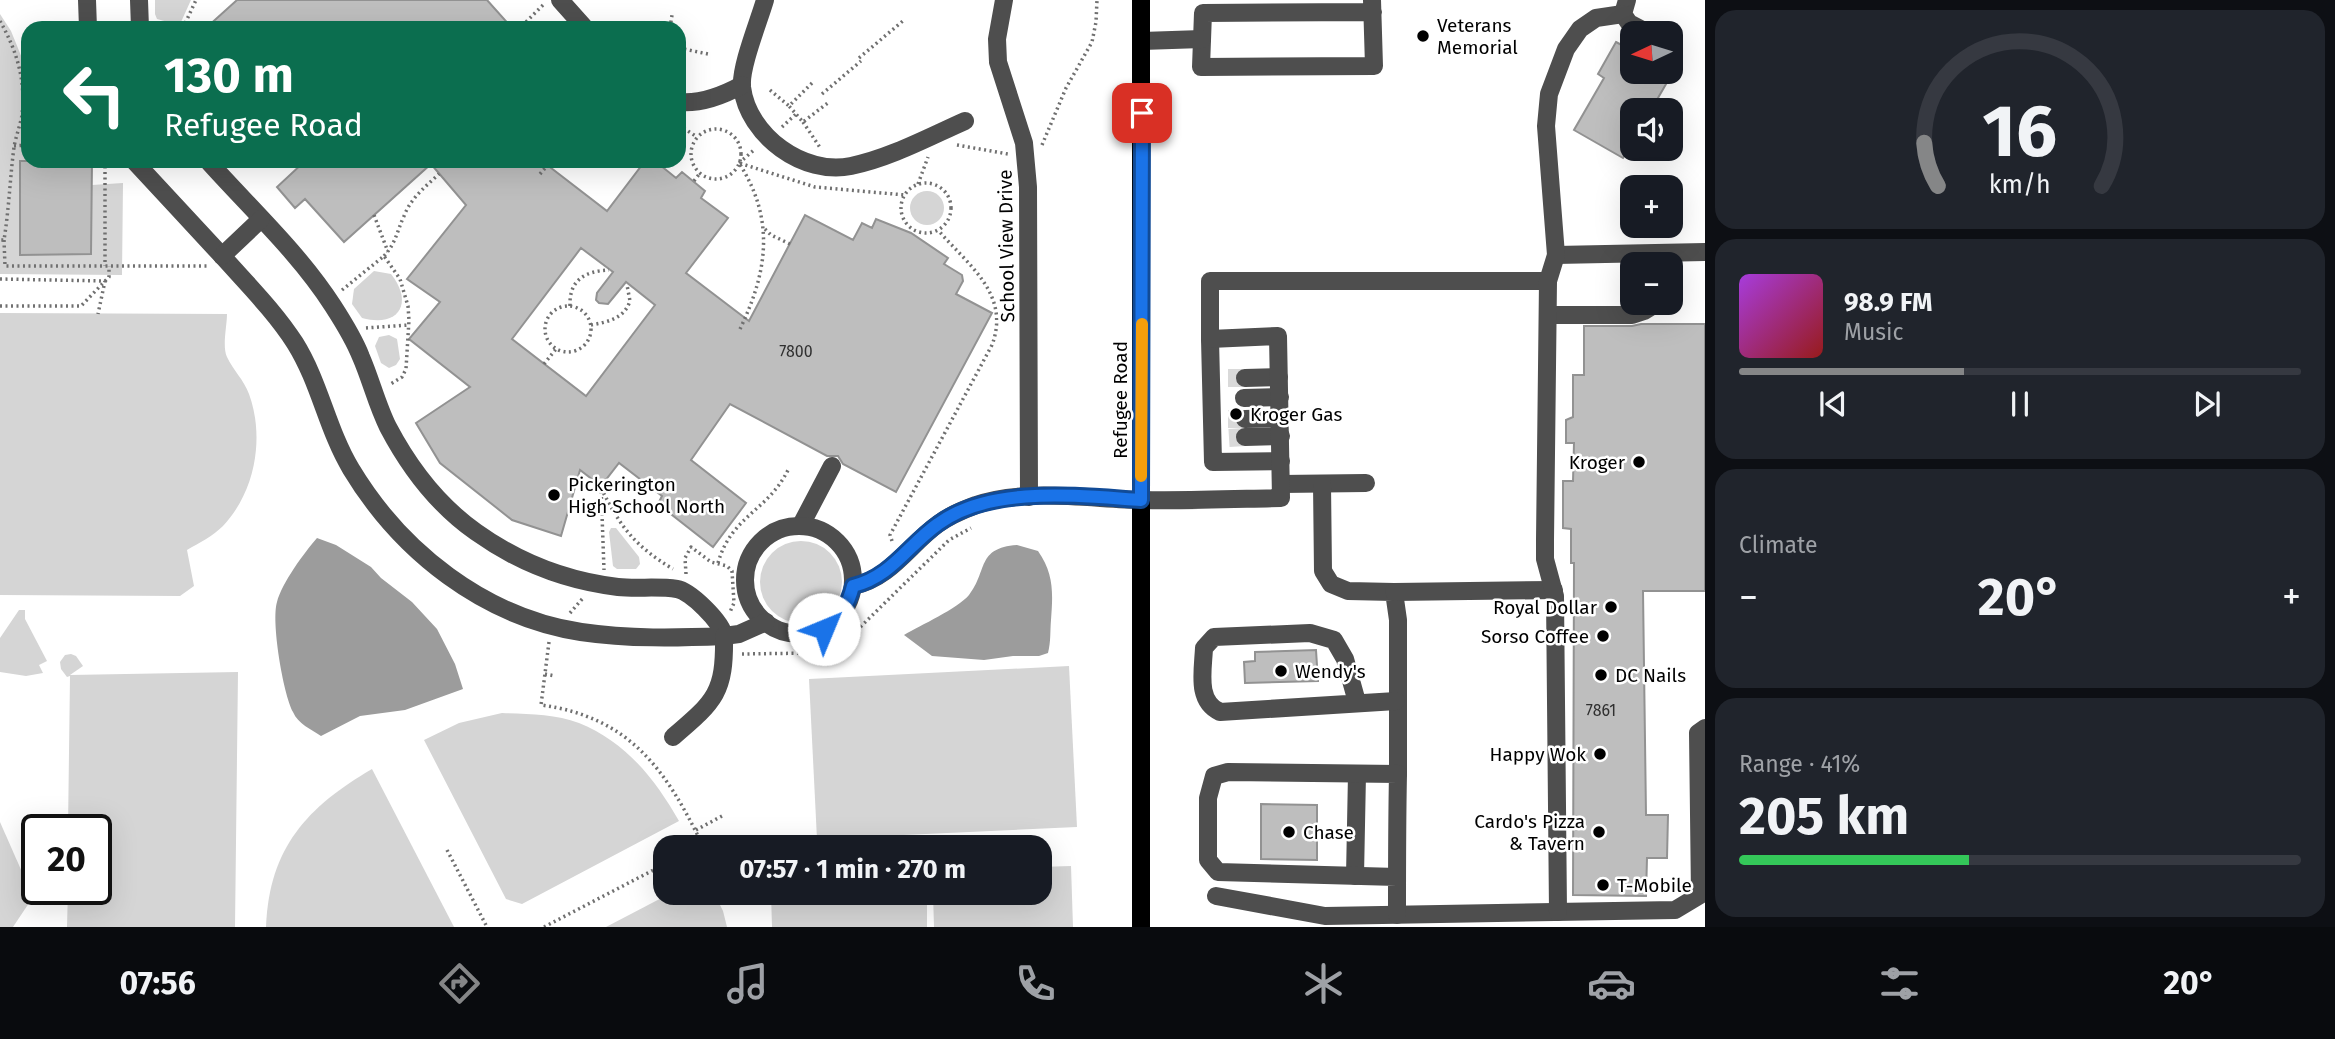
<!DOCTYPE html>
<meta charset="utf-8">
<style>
:root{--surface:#171b24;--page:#20242c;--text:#f1f3f6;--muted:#9ea1a6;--line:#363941;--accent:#858687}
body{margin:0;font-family:"Fira Sans",sans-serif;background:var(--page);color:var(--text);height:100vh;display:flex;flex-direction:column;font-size:26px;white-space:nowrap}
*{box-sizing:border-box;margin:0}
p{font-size:23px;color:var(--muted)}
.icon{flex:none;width:38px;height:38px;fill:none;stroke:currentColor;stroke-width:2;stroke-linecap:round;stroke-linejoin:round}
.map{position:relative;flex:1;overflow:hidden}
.details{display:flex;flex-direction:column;gap:10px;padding:10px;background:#0d0f14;width:630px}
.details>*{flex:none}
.top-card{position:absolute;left:21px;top:21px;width:665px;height:147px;border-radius:21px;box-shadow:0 7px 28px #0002;background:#0b6e4f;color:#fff;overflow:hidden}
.needle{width:46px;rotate:266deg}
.controls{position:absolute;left:1620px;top:21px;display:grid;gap:14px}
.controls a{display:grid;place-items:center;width:63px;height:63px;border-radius:14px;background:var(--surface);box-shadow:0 7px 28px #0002;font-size:35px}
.speed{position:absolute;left:21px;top:814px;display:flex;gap:14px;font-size:35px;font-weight:700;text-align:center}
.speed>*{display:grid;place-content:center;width:91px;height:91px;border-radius:50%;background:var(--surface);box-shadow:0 7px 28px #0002;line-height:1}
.speed .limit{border:4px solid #111;border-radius:10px;background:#fff;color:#111}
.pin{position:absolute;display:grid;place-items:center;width:60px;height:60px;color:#fff;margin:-30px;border-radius:14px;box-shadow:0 4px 10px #0006}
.me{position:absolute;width:77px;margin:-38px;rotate:45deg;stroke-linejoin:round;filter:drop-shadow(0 0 5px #0008)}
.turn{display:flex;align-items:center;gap:24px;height:147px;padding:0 28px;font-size:32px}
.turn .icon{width:91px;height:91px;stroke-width:2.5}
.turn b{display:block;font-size:49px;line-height:60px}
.big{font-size:52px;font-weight:700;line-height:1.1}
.details .tile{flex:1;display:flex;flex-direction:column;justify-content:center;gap:10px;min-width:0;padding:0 24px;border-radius:21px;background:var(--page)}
.details .dial{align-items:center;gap:0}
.dial svg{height:182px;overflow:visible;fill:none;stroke:var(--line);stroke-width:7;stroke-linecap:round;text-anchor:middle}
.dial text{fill:var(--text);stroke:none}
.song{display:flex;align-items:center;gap:21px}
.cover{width:84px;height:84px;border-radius:10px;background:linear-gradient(135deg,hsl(280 70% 55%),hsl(0 70% 35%))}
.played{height:7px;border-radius:4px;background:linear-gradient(90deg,var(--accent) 40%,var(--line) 40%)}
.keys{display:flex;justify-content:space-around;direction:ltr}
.heat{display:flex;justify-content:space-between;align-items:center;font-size:38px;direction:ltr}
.charge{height:10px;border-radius:5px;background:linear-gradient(90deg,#34c759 41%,var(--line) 0)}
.trip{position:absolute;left:653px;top:835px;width:399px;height:70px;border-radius:21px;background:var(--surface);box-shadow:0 7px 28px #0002;font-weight:700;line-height:70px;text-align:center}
.tab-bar{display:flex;height:112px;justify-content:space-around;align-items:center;background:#090b0e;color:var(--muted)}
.tab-bar .icon{width:49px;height:49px}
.tab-bar .active{color:var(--accent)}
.tab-bar b{font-size:32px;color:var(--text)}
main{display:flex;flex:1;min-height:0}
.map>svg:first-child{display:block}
.green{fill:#d5d5d5}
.water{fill:#9c9c9c}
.building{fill:#bebebe;stroke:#929292;stroke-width:2;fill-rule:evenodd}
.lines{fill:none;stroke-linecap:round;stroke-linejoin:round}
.minor-tunnel{stroke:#d9d9d9;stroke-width:18;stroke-dasharray:18 9;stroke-linecap:butt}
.path{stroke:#707070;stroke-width:3.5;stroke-dasharray:2 3.5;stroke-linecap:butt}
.minor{stroke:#4e4e4e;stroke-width:18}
.major{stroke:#000;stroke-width:18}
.route-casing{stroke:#114b97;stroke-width:18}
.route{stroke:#1a73e8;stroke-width:12}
.slow{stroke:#f59e0b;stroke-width:12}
.poi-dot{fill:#000;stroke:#fff;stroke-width:2.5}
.labels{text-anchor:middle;stroke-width:5;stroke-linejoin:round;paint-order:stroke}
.number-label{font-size:16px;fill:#303030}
.poi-label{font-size:19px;fill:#000;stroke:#fff;text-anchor:start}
.street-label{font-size:19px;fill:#000;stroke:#fff}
</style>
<main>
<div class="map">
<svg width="1705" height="927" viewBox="0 0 1705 927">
<rect width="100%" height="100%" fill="#fff"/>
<g class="green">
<path d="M155,0H191L181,22L175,24L157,19L155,14Z"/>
<path d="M0,14L11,31L26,68L28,161H92V185L123,183L122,275L0,274Z"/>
<circle cx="927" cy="208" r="17"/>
<path d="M374,271L391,274C414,303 399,328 362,318L352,304L354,289Z"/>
<path d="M0,313L227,314C227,326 222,347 227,357C233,370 244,380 249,394C265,438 255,492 223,526C213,536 199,543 187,550L194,586L180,596L0,595Z"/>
<path d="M389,335L397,339L400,359L396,365L389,368L381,363L375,346L379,337Z"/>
<path d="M611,528H616L639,557L640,564L636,569H617L613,566L609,532Z"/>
<circle cx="801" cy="582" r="41"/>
<path d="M19,610H25V619L47,661L39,665L43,673L26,676L0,672V638Z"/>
<path d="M71,654L76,656L83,666L70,675L238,672L235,927H67L68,889H96V830L68,829L70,676L67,677L61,669L60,662L65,655Z"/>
<path d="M1069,666L1077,827L817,839L809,679Z"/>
<path d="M502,713C528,714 555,714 579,723C626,742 655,779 679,821L522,904L506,899L424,740L459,723Z"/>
<path d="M372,769L454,927H266C269,848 307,807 372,769Z"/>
<path d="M0,822L33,897L13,927H0Z"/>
<path d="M1071,866L1073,927H934L933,893L1040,892V867Z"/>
<path d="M673,892L714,893L723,911L727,927H606Z"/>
<path d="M771,893H927V927H772Z"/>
</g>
<g class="water">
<path d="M317,538L336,545L371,567L381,578L412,602L437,629L455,664L463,689L405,710L360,716L321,736C311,729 298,724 293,712C283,693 271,621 277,602C282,583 304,553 317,538Z"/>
<path d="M1017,545L1038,551C1054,574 1053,593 1051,620C1050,632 1051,641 1048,653L1039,656H1013L984,660L932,656L904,635C921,625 957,609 969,595C988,571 976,548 1017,545Z"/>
</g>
<g class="building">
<path d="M237,0H487L512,28H206Z"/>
<path d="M1616,42L1633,51V72H1673L1651,110H1633V141L1623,158L1574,130L1604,78L1598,74Z"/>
<path d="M20,161H92L91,254L20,255Z"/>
<path d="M305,161H542L607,211L645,161H655L676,178L682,172L705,191L701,198L728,218L686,273L749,321L805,215L853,240L862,223L872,228L876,219L911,233L948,258L944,264L962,275L963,281L956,294L992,313L896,492L843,464L838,456H827L730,404L691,460L746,503L713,547L658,504L662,496L619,463L601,486L580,470L561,536L512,520L440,463L416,423L470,387L409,339L440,302L407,279L466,205L431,164L344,242L305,199L295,208L277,187ZM581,248L613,272L597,293L596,300L599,303L608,304L626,282L655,305L586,396L512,339Z"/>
<path d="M1641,324H1705V591H1643L1646,815H1668L1667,858H1647L1646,896L1573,895L1574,563H1571V529L1563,528V481H1573L1574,443H1566V420L1573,417V375H1584V326H1632Z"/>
<path d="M1316,650L1318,681L1245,683L1244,662L1255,661V652Z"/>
<path d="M1261,804L1317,805V860L1261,859Z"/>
</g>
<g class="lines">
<g class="minor-tunnel">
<path d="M1228,378H1245"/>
<path d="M1228,419H1245"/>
<path d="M1229,438L1245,437"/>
</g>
<g class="path">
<path d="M0,21C17,51 26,81 22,115C20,126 16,136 14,147C10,178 9,209 4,240H0"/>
<path d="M526,22L544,4"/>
<path d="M156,24L171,28"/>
<path d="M183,28L196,0"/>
<path d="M670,28L672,15"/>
<path d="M679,48L708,54"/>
<path d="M859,58L904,20"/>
<path d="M812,83L789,106L803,122L829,102"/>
<path d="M770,90L789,106"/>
<path d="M822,94L861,61"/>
<path d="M803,122L821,149"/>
<path d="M679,125L697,137"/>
<path d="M782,127L796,114"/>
<circle cx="716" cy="154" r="25"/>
<path d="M957,145L1008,154"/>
<path d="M1042,145L1066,88L1092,42L1096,22L1097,0"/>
<path d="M14,146L28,145"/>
<path d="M105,161V266"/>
<path d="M739,163L754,150"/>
<path d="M540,174L551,161"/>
<path d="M694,181L700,173"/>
<circle cx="926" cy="208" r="25"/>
<path d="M918,184L928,157"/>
<path d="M374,215L388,252"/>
<path d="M765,229L771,235L790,244"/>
<path d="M4,240L5,266H208"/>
<path d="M384,256C396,243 397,231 404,216C411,198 425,187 439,174"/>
<path d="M0,279L105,281L98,314"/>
<path d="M342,290L384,256L400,279L408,306L409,320L406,369L402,377L389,385"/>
<circle cx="568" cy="329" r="23"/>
<path d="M0,306H81L109,277V266"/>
<path d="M570,306C569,280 585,271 609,270"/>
<path d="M591,325C607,322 624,319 630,301L627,285"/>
<path d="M366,328L409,325"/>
<path d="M740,329C768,271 775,219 739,163L815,187L905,195"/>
<path d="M544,364L556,349"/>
<path d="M601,486L604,570"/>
<path d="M601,488C621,528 635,546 673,569"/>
<path d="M892,541L890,535L992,345C1011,294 968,265 938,230"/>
<path d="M718,563C731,516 768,511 788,470"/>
<path d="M686,574L685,558L691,547L711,562L727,566L732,571L734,603L730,612"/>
<path d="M570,613L583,598"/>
<path d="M549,642L541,705C630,717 666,770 702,844"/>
<path d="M742,654L814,653L845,642L949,540L971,528"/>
<path d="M545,674L555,676"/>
<path d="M696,830L722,816"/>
<path d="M698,847L716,837"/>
<path d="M447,850L487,927"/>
<path d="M544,927L665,864"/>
</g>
<g class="minor">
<path d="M87,0L88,28"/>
<path d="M139,0L140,28"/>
<path d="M560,0L585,28"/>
<path d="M765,0C759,21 740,67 742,87C748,136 804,176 851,166C890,158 929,137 965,121"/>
<path d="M1004,0L997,39L998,62L1024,143L1028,187L1029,497"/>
<path d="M1372,0L1374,66L1201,67L1203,13L1373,12"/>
<path d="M1627,0L1623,14L1629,23L1648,33"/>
<path d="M1142,41L1202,39"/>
<path d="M679,102C701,104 722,96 742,85"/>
<path d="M134,161C164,193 194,226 224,258C249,286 275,312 295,343C320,383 327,429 351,469C401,552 484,617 581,632C629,639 677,638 724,636C722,622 690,591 677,589C658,586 637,589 618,587C567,581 518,562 476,532C439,506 409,467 388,427C377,405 371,380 361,357C354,339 344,323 333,306C299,253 250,208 208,161"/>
<path d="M1556,255L1705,252"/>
<path d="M222,256L261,219"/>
<path d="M1548,315H1632L1644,311L1657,303"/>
<path d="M1210,339L1213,462L1281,461"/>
<path d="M1245,378L1279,377"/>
<path d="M1244,398L1280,397"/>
<path d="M1245,419L1280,418"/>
<path d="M1245,437L1281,436"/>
<path d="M1281,484L1366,483"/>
<path d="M1322,484L1323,571L1331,584L1348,591L1394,592L1398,620V774"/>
<path d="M801,525L832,466"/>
<circle cx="799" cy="580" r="54"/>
<path d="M853,586C891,578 909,545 938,524C950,515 963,510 976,505C1026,488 1090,499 1142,500C1188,501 1235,499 1281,498L1278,336L1210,339V281H1548"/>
<path d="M1394,592L1554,590"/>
<path d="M1357,702L1345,659L1334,640L1310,633L1214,637L1204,648C1203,671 1196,701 1220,712L1396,701"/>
<path d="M673,737C715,701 725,693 724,636L739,634L766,622"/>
<path d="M1355,876L1357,774"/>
<path d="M1216,896L1325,916L1675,910L1700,895L1698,733L1705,728"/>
<path d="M1558,912L1555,596L1545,559V540L1548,281L1556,255L1546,126L1549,94L1566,49L1580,29L1596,18L1623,14"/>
<path d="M1397,915C1397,868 1397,821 1398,774L1228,772L1214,776L1208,798V860L1218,872L1397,877"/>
</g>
<path class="major" d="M1141,927V0"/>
</g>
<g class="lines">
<g class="route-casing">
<path id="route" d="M824,629C840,617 848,606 853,586C891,577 908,545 938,524C991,485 1079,496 1141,500L1142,113"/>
</g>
<use href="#route" class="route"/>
<path class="slow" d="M1141,476L1142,324"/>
</g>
<g class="poi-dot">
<circle cx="1423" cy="36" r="7"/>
<circle cx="1236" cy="414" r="7"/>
<circle cx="1639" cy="462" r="7"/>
<circle cx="554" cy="495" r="7"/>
<circle cx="1611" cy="607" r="7"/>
<circle cx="1603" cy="636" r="7"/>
<circle cx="1281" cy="671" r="7"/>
<circle cx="1601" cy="675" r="7"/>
<circle cx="1600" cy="754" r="7"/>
<circle cx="1289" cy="832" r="7"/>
<circle cx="1599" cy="832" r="7"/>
<circle cx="1603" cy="885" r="7"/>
</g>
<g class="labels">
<g class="number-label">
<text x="796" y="357">7800</text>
<text x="1601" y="716">7861</text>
</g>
<g class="poi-label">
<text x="1437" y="32">Veterans<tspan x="1437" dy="22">Memorial</tspan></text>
<text x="1250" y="421">Kroger Gas</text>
<text x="1625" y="469" text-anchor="end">Kroger</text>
<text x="568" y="491">Pickerington<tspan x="568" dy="22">High School North</tspan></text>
<text x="1597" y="614" text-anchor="end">Royal Dollar</text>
<text x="1589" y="643" text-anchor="end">Sorso Coffee</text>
<text x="1295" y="678">Wendy's</text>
<text x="1615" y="682">DC Nails</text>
<text x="1586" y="761" text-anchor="end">Happy Wok</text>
<text x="1585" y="828" text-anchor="end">Cardo's Pizza<tspan x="1585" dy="22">&amp; Tavern</tspan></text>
<text x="1303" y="839">Chase</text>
<text x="1617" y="892">T-Mobile</text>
</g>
<g class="street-label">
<text transform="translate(1006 246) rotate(-91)" y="7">School View Drive</text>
<text transform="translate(1120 400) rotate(-90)" y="7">Refugee Road</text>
</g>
</g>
</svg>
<div class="controls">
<a><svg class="needle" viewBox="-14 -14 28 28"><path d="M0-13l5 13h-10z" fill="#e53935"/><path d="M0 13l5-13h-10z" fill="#9ea1a6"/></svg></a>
<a><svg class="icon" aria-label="sound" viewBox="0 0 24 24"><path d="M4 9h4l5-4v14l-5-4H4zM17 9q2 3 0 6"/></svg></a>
<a>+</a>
<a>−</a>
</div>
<div class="speed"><div class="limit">20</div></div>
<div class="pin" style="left:1142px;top:113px;background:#d93025"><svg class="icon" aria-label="arrive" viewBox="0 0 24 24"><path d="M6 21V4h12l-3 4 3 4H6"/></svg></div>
<svg class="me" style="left:824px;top:629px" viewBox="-20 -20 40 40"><circle r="19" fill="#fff"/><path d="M0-13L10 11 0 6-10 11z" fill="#1a73e8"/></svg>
<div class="trip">07:57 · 1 min · 270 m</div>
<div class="top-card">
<div class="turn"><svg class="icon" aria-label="left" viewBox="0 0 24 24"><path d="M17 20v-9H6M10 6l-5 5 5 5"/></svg><div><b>130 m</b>Refugee Road</div></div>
</div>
</div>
<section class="details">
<div class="tile dial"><svg viewBox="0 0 100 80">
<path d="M14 69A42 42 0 1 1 86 69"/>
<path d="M14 69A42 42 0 0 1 8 50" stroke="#858687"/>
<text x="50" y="56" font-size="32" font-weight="700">16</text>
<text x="50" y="72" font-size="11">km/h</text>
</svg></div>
<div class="tile">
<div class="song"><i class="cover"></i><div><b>98.9 FM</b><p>Music</p></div></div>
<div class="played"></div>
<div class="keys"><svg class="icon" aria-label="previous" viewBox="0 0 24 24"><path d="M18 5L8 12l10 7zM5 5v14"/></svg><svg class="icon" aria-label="pause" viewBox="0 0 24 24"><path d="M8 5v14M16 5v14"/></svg><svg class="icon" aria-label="next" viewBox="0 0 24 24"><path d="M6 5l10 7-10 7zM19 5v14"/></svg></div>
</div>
<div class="tile"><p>Climate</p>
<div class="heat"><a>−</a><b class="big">20°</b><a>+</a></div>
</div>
<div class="tile"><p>Range · 41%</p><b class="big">205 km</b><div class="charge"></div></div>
</section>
</main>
<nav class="tab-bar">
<b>07:56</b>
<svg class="icon active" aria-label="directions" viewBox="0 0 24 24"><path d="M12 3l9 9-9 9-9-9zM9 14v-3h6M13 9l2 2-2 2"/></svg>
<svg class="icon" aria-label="music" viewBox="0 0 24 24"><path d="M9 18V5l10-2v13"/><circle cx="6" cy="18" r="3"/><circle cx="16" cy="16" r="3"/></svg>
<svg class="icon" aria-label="phone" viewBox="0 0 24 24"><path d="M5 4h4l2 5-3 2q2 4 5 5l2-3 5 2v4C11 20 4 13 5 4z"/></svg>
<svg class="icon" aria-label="climate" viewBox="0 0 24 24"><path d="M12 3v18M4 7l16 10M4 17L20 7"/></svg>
<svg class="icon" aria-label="car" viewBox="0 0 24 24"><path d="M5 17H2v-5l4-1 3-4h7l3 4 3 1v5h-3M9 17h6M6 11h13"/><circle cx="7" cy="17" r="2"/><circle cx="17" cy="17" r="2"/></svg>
<svg class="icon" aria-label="filters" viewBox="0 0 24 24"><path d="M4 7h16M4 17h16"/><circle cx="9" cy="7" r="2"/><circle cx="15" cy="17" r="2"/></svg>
<b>20°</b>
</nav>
